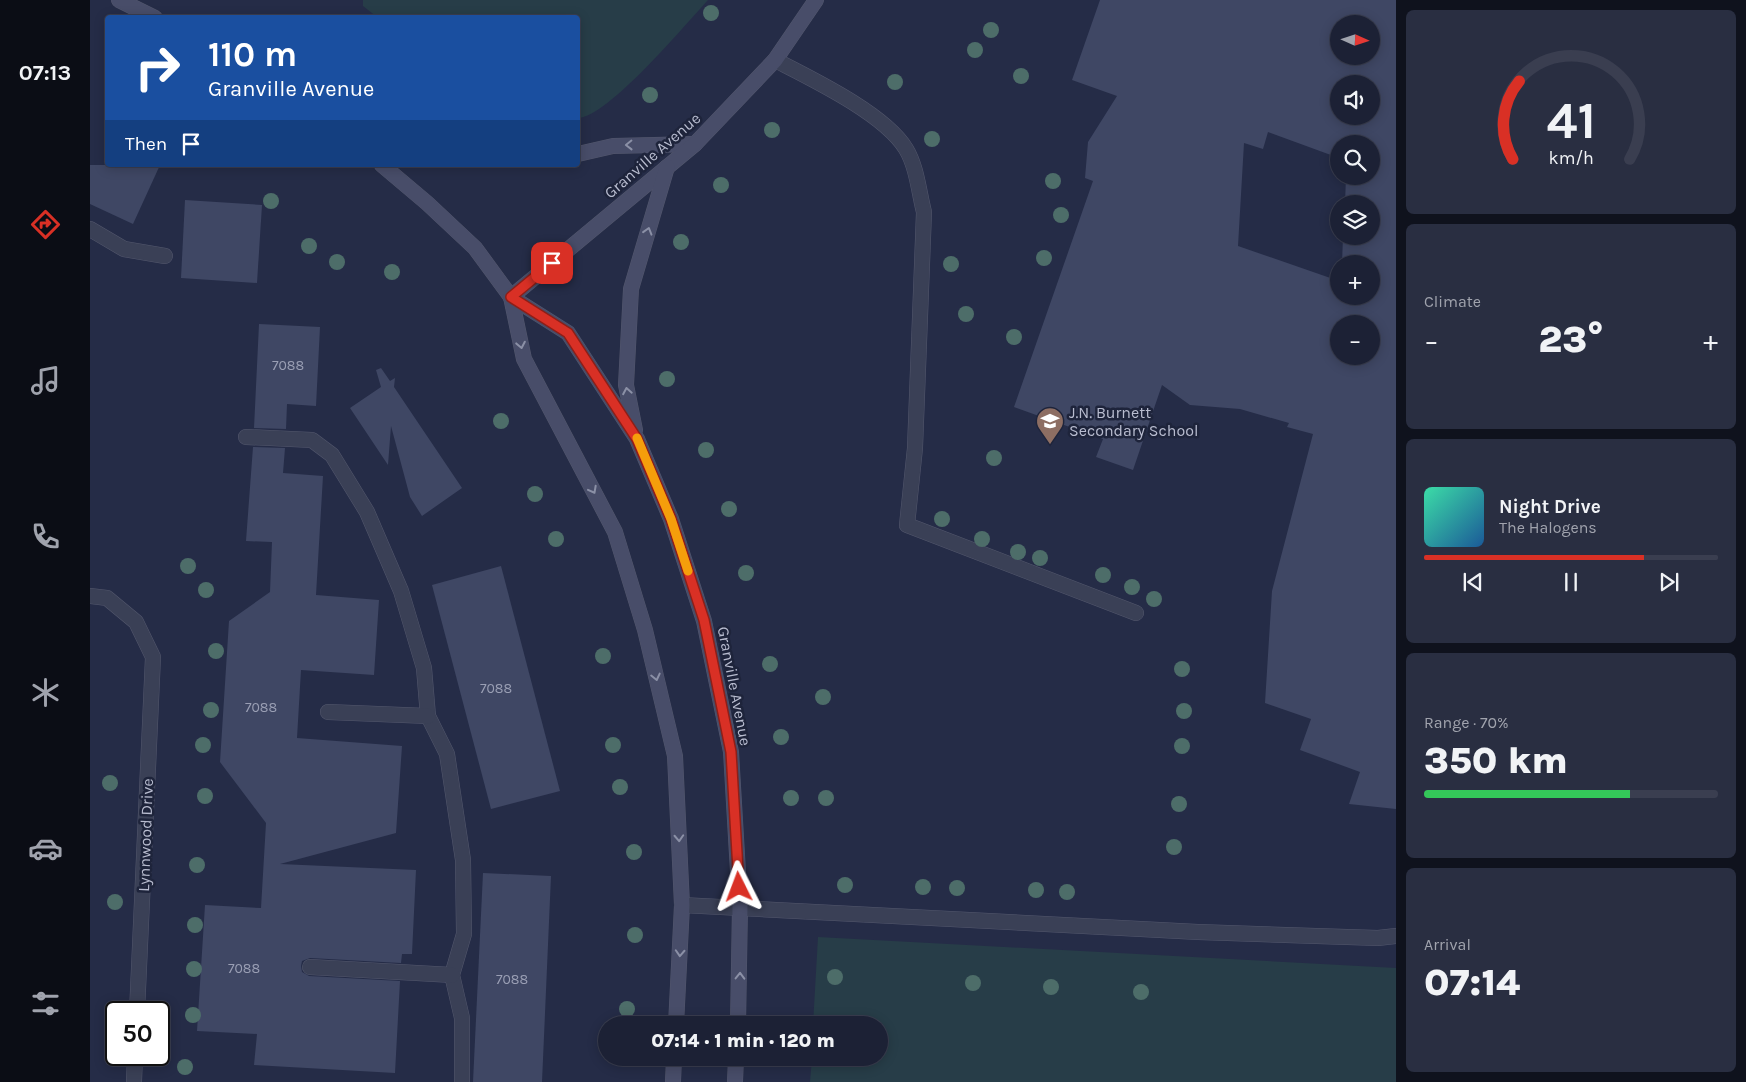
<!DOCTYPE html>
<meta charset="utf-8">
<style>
:root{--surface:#1c2135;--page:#292e41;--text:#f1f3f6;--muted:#a0a3ad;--line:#3a3e50;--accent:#d93025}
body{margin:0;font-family:Karla,sans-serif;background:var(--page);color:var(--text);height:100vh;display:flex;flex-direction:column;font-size:19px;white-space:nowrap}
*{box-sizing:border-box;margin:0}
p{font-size:16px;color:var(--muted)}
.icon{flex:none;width:28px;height:28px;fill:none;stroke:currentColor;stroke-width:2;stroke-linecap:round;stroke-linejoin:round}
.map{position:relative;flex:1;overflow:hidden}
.details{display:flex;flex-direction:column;gap:10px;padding:10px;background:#0f121d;width:350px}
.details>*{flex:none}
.hud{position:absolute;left:15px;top:15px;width:475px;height:152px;border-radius:5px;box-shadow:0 2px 12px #0003,0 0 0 1px var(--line);background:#1a4fa0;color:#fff;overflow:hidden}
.needle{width:32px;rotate:93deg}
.fabs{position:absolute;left:1240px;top:15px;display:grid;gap:10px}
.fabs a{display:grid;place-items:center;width:50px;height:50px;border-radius:50%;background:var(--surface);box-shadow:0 2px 12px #0003,0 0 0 1px var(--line);font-size:25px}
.speed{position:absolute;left:15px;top:1001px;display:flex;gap:10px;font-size:25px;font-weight:700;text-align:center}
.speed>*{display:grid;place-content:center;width:65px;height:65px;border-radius:50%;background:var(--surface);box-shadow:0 2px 12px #0003,0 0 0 1px var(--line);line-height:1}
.speed .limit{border:2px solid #111;border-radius:8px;background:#fff;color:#111}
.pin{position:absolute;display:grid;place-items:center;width:42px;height:42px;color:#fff;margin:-21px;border-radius:10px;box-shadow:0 2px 8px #0006}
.me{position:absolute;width:55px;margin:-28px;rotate:357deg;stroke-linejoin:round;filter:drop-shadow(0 0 4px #0008)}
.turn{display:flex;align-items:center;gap:18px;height:105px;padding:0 20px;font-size:22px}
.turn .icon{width:65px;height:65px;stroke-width:2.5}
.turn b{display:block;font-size:35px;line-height:42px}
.then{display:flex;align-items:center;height:48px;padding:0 20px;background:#0003;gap:10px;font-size:19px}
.big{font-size:38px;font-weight:800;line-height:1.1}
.details .card{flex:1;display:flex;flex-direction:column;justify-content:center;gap:8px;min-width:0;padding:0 18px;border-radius:8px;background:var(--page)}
.details .dial{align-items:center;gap:0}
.dial svg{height:130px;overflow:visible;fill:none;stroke:var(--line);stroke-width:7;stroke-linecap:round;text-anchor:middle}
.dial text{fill:var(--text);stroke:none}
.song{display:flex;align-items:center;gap:15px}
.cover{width:60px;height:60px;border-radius:8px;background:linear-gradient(135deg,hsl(160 70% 55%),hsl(210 70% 35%))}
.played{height:5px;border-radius:2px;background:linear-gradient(90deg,var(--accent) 75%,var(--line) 75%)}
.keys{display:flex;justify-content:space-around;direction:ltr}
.heat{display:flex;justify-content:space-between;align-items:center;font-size:28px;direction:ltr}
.charge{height:8px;border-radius:4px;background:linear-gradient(90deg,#34c759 70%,var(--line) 0)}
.trip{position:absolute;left:508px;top:1016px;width:290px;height:50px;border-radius:25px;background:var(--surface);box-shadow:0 2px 12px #0003,0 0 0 1px var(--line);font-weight:800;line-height:50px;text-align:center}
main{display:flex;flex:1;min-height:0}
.dock{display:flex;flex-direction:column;width:90px;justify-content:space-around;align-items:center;background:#0b0d15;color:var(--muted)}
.dock .icon{width:35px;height:35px}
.dock .selected{color:var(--accent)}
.dock b{font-size:22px;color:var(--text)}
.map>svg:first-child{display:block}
.green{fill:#273d48}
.building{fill:#3f4764;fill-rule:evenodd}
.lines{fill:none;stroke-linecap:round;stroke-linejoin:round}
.lane-casing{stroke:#53576d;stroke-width:16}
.street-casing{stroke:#53576d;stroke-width:16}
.secondary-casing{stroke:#53576d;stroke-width:16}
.lane{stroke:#3a4056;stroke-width:15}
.street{stroke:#3a4056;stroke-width:15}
.secondary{stroke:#484d69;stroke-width:15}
.tree{fill:#4d6d69}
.oneway{stroke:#8b90a6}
.route-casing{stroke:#8d1f18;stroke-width:12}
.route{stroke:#d93025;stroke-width:9}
.slow{stroke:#f59e0b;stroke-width:9}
.labels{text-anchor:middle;stroke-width:5;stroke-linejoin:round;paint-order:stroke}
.number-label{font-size:14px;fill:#9a9fb4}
.street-label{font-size:16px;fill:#b8bccf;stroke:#1e243b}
.poi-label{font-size:16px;fill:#b8bccf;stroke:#1e243b;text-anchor:start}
</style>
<main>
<nav class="dock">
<b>07:13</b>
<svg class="icon selected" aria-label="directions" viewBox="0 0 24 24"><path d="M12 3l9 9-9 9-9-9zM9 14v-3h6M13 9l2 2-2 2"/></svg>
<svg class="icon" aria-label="music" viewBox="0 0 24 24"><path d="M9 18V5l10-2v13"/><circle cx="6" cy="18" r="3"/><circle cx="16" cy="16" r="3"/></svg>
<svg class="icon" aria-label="phone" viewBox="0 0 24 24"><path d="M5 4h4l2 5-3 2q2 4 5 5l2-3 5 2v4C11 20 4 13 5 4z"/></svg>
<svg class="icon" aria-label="climate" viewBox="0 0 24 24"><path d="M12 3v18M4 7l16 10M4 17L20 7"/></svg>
<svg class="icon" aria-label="car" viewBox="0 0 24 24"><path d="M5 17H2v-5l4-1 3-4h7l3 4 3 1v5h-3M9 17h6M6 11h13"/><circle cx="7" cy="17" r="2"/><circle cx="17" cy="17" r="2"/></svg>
<svg class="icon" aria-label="filters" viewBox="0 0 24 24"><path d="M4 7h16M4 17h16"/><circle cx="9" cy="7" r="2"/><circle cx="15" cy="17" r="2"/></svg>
</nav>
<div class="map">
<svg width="1306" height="1082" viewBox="0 0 1306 1082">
<rect width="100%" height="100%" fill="#252c47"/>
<g class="green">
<path d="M273,0H618C595,25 518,117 488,118V18L287,17L273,6Z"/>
<path d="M728,937L1306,968V1082H720L722,1058H789V1025H723Z"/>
</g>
<g class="building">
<path d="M1010,0H1306V809L1259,804L1270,772L1210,750L1221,719L1175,703L1182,591L1223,434L1197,427L1199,423L1150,409L1100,405L1072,385L1043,470L1006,457L1013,439L924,407L1003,181L995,178L998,142L1027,96L982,80ZM1249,24H1281V56H1249ZM1249,84H1281V116H1249ZM1178,132L1249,158V144H1281V176H1256L1255,204H1281V236H1253L1252,264H1281V296H1249V281L1148,246L1154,143L1173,149ZM1249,324H1281V356H1249Z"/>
<path d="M0,165H70L43,224L0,204Z"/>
<path d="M95,200L172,205L167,283L91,278Z"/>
<path d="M169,324L230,327L226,406L197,404L196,429L164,428Z"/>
<path d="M291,368L300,381L305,378L304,387L372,488L332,516L320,497L301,426L298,465L260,408L291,387L286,370Z"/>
<path d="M163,447L195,448L193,473L233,476L226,595L289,600L284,675L211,670L207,738L312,746L306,833L190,864L326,870L322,954H312L311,963L220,958L212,961L211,966L212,972L219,976L310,981L305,1073L164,1065L167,1034L107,1031L115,905L171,908L176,823L130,762L139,621L180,592L182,542L156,541Z"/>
<path d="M411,566L470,791L401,809L342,585Z"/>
<path d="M393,873L461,876L452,1082H383Z"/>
</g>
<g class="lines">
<g class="lane-casing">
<g id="lane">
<path d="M685,60C722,79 795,114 816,149C827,167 829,193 834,212L825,448L817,525L1046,613"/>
<path d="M0,229L34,249L75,256"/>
<path d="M156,437L222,440L242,455L277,512L311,591L334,668L338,716L357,754L373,860L374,934L362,975L372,1018V1082"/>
<path d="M238,712L338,716"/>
<path d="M592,905L1108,932L1288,938L1306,936"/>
<path d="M220,967L362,975"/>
</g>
</g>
<g class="street-casing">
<g id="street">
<path d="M0,596L17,598L46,622L63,657L47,1012"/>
<path d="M44,1082L45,1055"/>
</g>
</g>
<g class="secondary-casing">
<g id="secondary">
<path d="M29,0L65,18"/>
<path d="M488,154L523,146L605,144"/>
<path d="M292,165L337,203L385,248L421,297L478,333L547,439L581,519L614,621L641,752L650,906L648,1025"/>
<path d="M421,297L434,359L525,532L555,630L585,756L592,905L586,1025"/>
<path d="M421,297L605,144L685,60L726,0"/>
<path d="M545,430L536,385L541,289L577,167"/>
<path d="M583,1082L584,1058"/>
<path d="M645,1082L646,1058"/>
</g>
</g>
<use href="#lane" class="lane"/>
<use href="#street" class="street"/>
<use href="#secondary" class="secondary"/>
</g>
<g class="tree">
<circle cx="621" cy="13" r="8"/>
<circle cx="901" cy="30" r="8"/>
<circle cx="885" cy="50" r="8"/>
<circle cx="931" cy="76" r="8"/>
<circle cx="805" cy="82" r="8"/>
<circle cx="560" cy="95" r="8"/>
<circle cx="682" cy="130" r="8"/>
<circle cx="842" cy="139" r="8"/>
<circle cx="963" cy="181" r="8"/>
<circle cx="631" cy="185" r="8"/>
<circle cx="181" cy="201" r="8"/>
<circle cx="971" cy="215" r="8"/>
<circle cx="591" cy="242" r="8"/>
<circle cx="219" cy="246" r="8"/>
<circle cx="954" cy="258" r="8"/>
<circle cx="247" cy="262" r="8"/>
<circle cx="861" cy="264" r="8"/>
<circle cx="302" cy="272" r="8"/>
<circle cx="876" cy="314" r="8"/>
<circle cx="924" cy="337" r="8"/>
<circle cx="577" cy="379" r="8"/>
<circle cx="411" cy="421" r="8"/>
<circle cx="616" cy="450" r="8"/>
<circle cx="904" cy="458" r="8"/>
<circle cx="445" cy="494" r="8"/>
<circle cx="639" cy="509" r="8"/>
<circle cx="852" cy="519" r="8"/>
<circle cx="466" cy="539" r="8"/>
<circle cx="892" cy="539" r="8"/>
<circle cx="928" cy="552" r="8"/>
<circle cx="950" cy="558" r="8"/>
<circle cx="98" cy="566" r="8"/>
<circle cx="656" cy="573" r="8"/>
<circle cx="1013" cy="575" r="8"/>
<circle cx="1042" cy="587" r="8"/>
<circle cx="116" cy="590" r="8"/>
<circle cx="1064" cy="599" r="8"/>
<circle cx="126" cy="651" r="8"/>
<circle cx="513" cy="656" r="8"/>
<circle cx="680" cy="664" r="8"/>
<circle cx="1092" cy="669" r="8"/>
<circle cx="733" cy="697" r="8"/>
<circle cx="121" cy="710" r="8"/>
<circle cx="1094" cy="711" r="8"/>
<circle cx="691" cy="737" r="8"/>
<circle cx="113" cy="745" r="8"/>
<circle cx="523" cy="745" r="8"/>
<circle cx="1092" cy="746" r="8"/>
<circle cx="20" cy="783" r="8"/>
<circle cx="530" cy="787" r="8"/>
<circle cx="115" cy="796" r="8"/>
<circle cx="701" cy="798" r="8"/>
<circle cx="736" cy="798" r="8"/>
<circle cx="1089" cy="804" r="8"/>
<circle cx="1084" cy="847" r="8"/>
<circle cx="544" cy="852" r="8"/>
<circle cx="107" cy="865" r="8"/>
<circle cx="755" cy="885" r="8"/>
<circle cx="833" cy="887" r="8"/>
<circle cx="867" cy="888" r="8"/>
<circle cx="946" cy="890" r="8"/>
<circle cx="977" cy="892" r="8"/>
<circle cx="25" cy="902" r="8"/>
<circle cx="105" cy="925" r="8"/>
<circle cx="545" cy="935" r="8"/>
<circle cx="104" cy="969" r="8"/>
<circle cx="745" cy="977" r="8"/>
<circle cx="883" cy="983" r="8"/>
<circle cx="961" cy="987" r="8"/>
<circle cx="1051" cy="992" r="8"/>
<circle cx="537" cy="1009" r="8"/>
<circle cx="103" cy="1015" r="8"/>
<circle cx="95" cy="1067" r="8"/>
</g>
<defs><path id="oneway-chevron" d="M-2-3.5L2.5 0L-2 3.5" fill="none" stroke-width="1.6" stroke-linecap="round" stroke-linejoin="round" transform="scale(1.25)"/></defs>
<g class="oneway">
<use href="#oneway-chevron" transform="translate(539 145) rotate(179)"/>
<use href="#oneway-chevron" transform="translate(558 231) rotate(-73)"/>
<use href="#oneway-chevron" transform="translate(431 345) rotate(79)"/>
<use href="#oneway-chevron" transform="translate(537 391) rotate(-100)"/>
<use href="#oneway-chevron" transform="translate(503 490) rotate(62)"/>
<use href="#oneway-chevron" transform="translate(566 677) rotate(77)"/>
<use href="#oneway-chevron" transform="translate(589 838) rotate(87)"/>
<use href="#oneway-chevron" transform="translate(590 953) rotate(93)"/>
<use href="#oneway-chevron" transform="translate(650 976) rotate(-89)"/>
</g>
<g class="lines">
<g class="route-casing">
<path id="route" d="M462,263L421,297L478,333L547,439L581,519L614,620L641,752L649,887"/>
</g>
<use href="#route" class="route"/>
<path class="slow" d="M547,438L581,519L598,571"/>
</g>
<defs>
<g id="school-pin" transform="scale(1.4375)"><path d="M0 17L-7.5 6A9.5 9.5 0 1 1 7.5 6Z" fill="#8d6e63" stroke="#1e243b"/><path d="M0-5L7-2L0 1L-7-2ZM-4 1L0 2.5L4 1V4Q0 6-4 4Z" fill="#fff"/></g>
</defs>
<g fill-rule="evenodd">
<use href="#school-pin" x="960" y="421"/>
</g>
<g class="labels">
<g class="number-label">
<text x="198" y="370">7088</text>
<text x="406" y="693">7088</text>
<text x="171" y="712">7088</text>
<text x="154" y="973">7088</text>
<text x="422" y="984">7088</text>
</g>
<g class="street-label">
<text transform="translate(562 155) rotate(-41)" y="6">Granville Avenue</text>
<text transform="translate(645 686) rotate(79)" y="6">Granville Avenue</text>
<text transform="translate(55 835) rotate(-88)" y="6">Lynnwood Drive</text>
</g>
<g class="poi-label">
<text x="979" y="418">J.N. Burnett<tspan x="979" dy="18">Secondary School</tspan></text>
</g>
</g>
</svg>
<div class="fabs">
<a><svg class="needle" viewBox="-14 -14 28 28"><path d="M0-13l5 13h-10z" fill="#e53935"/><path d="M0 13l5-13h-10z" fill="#a0a3ad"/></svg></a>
<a><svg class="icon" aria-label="sound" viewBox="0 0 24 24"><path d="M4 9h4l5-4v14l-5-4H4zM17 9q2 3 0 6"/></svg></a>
<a><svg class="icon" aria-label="search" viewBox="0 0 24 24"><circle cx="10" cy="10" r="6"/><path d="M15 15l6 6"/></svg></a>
<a><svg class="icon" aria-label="layers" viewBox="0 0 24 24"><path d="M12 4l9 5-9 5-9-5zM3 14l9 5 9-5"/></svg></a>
<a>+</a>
<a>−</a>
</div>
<div class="speed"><div class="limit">50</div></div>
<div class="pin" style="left:462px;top:263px;background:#d93025"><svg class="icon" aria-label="arrive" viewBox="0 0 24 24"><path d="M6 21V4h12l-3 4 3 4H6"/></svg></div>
<svg class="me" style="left:649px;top:887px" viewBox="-20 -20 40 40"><path d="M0-17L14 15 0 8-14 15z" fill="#d93025" stroke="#fff" stroke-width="4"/></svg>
<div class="trip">07:14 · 1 min · 120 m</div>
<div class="hud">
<div class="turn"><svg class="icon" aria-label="right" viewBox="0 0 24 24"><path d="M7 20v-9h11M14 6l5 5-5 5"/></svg><div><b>110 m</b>Granville Avenue</div></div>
<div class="then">Then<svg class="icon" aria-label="arrive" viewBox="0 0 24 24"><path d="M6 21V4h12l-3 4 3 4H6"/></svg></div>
</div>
</div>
<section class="details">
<div class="card dial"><svg viewBox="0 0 100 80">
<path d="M14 69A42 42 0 1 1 86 69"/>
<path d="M14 69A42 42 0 0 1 18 21" stroke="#d93025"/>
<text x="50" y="56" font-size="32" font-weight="700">41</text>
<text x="50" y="72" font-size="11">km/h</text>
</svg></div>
<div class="card"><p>Climate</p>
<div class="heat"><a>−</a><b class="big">23°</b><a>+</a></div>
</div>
<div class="card">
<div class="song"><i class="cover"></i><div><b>Night Drive</b><p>The Halogens</p></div></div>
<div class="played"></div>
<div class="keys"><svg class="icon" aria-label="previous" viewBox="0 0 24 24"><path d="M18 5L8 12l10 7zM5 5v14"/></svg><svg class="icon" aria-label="pause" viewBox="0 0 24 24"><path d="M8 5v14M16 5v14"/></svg><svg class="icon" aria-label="next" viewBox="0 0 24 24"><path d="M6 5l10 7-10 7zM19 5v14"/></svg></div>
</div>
<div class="card"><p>Range · 70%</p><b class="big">350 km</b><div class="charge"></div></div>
<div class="card"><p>Arrival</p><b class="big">07:14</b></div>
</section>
</main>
